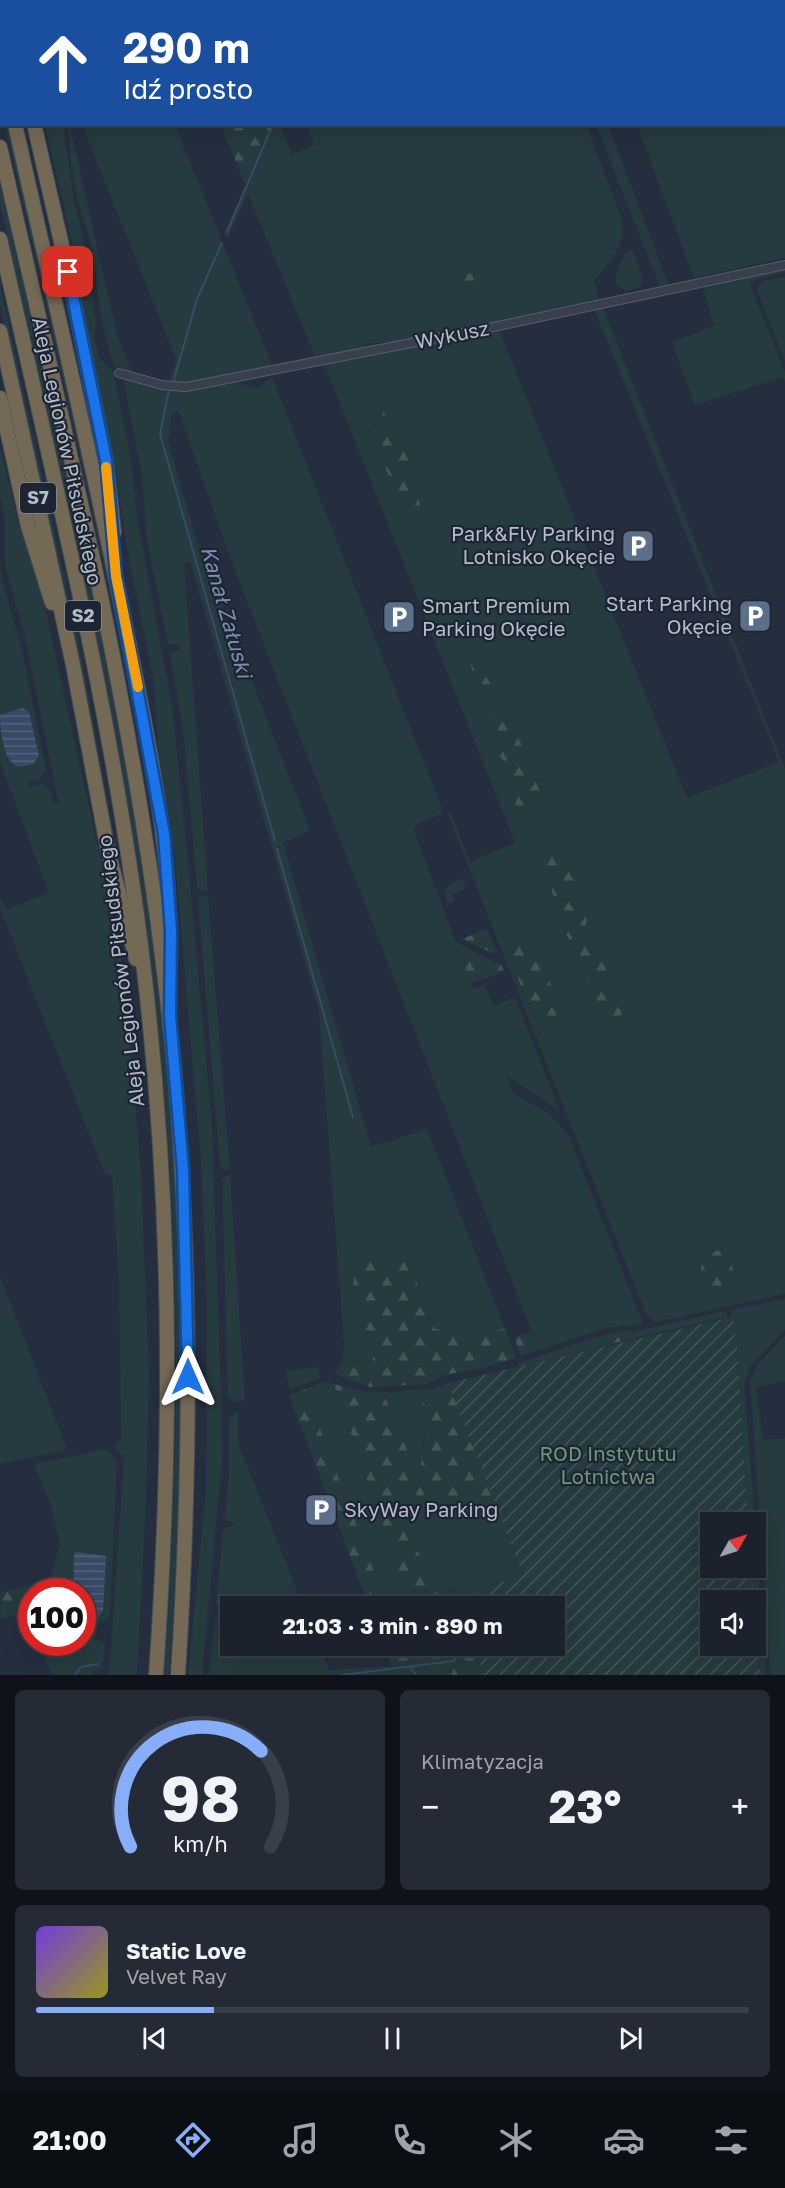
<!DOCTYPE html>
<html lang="pl">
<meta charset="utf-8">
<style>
:root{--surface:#1b222e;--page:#242a36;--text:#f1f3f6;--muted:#a0a4aa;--line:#393f4a;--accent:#89aef9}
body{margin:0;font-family:"Golos Text",sans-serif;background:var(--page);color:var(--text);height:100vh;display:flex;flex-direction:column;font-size:22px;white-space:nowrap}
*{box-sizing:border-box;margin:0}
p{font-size:20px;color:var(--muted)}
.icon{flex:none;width:33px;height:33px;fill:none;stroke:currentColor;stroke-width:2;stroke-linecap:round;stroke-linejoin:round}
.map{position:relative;height:1675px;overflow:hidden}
.details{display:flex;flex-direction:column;gap:15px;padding:15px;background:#0f1319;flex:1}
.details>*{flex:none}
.guide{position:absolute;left:0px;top:0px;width:786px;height:126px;box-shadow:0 6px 24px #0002,0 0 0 2px var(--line);background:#1a4fa0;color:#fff;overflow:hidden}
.needle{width:39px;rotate:51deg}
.tools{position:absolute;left:700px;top:1512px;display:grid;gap:12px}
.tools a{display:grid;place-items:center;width:66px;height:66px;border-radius:0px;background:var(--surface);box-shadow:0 6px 24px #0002,0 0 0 2px var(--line);font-size:30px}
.speed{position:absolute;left:18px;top:1578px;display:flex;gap:12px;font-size:30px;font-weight:700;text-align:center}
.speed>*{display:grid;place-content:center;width:78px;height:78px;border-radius:50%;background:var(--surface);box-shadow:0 6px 24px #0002,0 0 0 2px var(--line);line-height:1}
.speed .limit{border:9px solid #d22;background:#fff;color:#111}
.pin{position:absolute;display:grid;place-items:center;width:51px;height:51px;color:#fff;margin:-26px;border-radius:12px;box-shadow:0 3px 9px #0006}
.me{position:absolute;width:66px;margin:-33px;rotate:0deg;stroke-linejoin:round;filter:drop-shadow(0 0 4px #0008)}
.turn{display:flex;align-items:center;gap:21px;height:126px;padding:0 24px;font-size:27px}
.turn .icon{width:78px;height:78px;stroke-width:2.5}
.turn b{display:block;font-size:42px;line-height:51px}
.big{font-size:45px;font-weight:700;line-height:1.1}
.details .card{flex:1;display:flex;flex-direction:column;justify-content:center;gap:9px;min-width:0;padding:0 21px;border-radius:9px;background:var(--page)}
.details .dial{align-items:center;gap:0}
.dial svg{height:156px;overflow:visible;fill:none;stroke:var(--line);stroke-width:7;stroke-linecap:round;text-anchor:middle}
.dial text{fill:var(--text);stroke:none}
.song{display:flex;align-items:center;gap:18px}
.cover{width:72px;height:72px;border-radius:9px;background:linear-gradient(135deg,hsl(260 70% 55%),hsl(60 70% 35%))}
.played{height:6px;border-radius:3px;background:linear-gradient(90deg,var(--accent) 25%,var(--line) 25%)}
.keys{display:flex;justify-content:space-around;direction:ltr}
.heat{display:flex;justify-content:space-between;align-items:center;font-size:33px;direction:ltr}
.details .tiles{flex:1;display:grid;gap:15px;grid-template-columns:1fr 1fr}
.card:last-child{grid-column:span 2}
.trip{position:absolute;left:220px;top:1596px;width:345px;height:60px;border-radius:0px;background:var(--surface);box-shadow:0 6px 24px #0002,0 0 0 2px var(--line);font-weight:700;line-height:60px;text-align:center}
.tab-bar{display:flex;height:96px;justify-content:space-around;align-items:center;background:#0b0e12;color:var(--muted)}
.tab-bar .icon{width:42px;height:42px}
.tab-bar .current{color:var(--accent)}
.tab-bar b{font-size:27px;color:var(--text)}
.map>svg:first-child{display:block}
.grass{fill:#263b3f;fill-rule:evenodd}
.forest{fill:url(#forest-firs)}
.garden{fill:url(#garden-furrows)}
.water{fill:url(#water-rules)}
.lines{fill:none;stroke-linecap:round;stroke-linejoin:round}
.stream{stroke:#394a67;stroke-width:2}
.street-casing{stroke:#565e6c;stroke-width:10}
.highway-casing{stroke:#434b59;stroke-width:16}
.street{stroke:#38404e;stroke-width:8}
.highway{stroke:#746955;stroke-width:14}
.route-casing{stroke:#114b97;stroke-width:15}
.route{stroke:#1a73e8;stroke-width:10}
.slow{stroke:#f59e0b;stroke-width:10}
.labels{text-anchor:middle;stroke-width:4.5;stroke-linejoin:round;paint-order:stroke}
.shield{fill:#1d2533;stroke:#878e9c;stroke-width:1.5}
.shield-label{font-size:18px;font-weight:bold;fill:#b4bbc9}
.street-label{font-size:20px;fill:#b4bbc9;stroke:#1d2533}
.poi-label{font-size:20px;fill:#b4bbc9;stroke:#1d2533;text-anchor:end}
.park-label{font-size:20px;fill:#6a9a78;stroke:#1d2533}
.water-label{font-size:21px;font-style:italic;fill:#7b8fb1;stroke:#1d2533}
</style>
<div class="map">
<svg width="785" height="1675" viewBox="0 0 785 1675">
<defs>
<pattern id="forest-firs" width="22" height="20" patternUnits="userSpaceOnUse" patternTransform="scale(1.5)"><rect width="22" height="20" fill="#263b3f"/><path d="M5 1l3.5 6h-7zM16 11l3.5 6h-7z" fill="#435559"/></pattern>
<pattern id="garden-furrows" width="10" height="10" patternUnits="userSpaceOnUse" patternTransform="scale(1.5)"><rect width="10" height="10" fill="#263b3f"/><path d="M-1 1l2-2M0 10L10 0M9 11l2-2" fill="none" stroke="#435559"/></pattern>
<pattern id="water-rules" width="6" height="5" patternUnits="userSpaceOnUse" patternTransform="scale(1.5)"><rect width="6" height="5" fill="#394a67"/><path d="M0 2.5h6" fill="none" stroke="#53627b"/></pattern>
</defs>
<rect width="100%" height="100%" fill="#242e3e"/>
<g class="grass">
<path d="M590,0H785V258L694,278L637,125L784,124V2Z"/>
<path d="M586,124L622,220C625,247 611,262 594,280L599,300L399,341L364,344L366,348L315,356L248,194L228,238L224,233L272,125H280L292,154L314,146L306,125Z"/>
<path d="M5,125H9L96,511L154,805L160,863C119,615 61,370 5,125Z"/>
<path d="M45,125H63L73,196L86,252L96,325L94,338L100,359L113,371L131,461L138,523L172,706L187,850L212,1125L221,1394L222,1461L202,1675H188L206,1491L207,1302L201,1162L175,860L158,745L154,682L126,543L117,476L82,315L77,263Z"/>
<path d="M82,125H175L272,365L178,385L169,383L176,359Z"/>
<path d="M596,125H608L668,284L660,287Z"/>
<path d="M68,126H70L117,335L132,373L115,365C99,327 98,288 92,248C89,235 84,221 80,208C73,181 70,154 68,126Z"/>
<path d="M0,183C58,441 124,700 156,963C184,1200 187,1438 169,1675H164C182,1437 181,1197 150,959C117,705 57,455 0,205Z"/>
<path d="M632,249L643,277L642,286L626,291L617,286C613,272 621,261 628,250Z"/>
<path d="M785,269V272L759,278L750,285L785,372V382L783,377L695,405L672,342L714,326L703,287Z"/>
<path d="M785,277V362L757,289L764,281Z"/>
<path d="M0,284L80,649L120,869L0,304Z"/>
<path d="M603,308L785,769V1294L656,1322L646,1314L448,815L449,808L470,862L515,843L324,363L499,330L687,798L779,762L594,309ZM469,654L490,684L477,685L469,678L472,670ZM507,719L535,775L521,812L512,799C518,773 497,749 485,726ZM544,853L571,940C554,923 554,904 551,882C549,872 546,863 544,853ZM590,936L607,1025L577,958ZM508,940L527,941L544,1037C531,1012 510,967 508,940Z"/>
<path d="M272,377L440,803L442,814L418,823L414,831L455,940L461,945L457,948L473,989L484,985L493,1006L515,997L560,1112L506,1075L513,1093L549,1114L569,1136L643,1324L605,1328L539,1350L231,560L178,410L172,412L168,441L197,541L310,830L283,843L371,1147L427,1129L505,1329L468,1332L435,1329L406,1256L353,1291L374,1354L373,1362L358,1360L342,1363L344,1344L319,1012L190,561L184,563L208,891H200L197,887L183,730L170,654L180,649L179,644H168L146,534L142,476L124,382L125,378L176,390H197L236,382L257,389Z"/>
<path d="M0,446L19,525L43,599L115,925L125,987L141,1173L149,1372L146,1503L137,1675H109L124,1458L114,1446L121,1439L119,1281L112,1176L105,1174L0,908V896L6,910L49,893L0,762V557L1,576L22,651L46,770L40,780L27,783V787L44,784L51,792L53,804H59L25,636L5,566V519L0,493Z"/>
<path d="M460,879L469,883L464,885L465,889L452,894L455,901L447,904L444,891L452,882Z"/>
<path d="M208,895L230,1170H223L220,1166L198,900L201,896Z"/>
<path d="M230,1175L245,1400L233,1402L228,1396L222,1178Z"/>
<path d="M0,1276L66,1447V1450L0,1464Z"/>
<path d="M785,1299V1330L751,1365L744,1384L755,1522H748L737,1347L730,1310Z"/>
<path d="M724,1311L728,1317L642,1336L641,1330Z"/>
<path d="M632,1329V1333L605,1340L600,1347L520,1367L519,1363C557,1351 593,1335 632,1329Z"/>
<path d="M785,1336V1381L756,1387L763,1440L785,1438V1675H771L750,1381L758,1364Z"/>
<path d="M318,1367L321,1378L290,1389L286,1371Z"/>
<path d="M322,1382L334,1384L411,1606H387L305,1389Z"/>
<path d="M448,1383L453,1395L428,1398L419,1408L425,1435L421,1449L476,1505L492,1495L522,1574L463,1599L453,1589L437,1586L431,1580L408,1538L397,1503L406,1491L415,1495L423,1489L383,1392L433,1389Z"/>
<path d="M235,1412L238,1413V1443L303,1606H231V1646H319L329,1670L392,1666L394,1675H209L215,1619L218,1615L224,1616L225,1612L218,1610L216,1605L223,1531L226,1527H232L233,1522L227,1521L225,1517L229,1471V1419Z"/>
<path d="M106,1449L117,1460L110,1613L105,1621L98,1623L95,1639L105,1643L102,1668L93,1671V1675H52L37,1643L82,1642V1592H32L31,1631C25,1616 24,1603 18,1588L50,1579L60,1543L51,1506L34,1464Z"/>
<path d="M756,1543L766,1675H760L752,1568H756Z"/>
<path d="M401,1646H425L430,1659L451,1658L454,1668L451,1675H415Z"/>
</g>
<g class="forest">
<path d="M221,125H272L245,184Z"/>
<path d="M476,272L482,288L477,295L468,298L459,291V279L466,274Z"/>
<path d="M381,409C403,435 416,474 420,507H409C391,479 362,442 381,409Z"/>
<path d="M468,653H478L489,672L491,684L477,685L469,678L472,670Z"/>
<path d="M498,712C519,729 535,773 542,800L537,811L521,812L512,799C520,764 483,748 485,717Z"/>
<path d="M555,842L565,851L587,914L585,933L570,940C554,922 554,904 551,881C549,870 543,859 544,847Z"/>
<path d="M487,929L496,951L494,954L462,939Z"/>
<path d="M590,936L600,942L622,1012L620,1027L607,1025L577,958L575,949Z"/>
<path d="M508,939L527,941C548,970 560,998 555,1035L544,1037C534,1018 507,959 508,939Z"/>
<path d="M461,945L501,965L504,971L471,984L457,947Z"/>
<path d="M718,1250L731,1264L737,1280L733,1287L711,1292L700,1273L703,1259Z"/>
<path d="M406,1255L435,1329L468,1332L505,1329L516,1358L483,1368L444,1375L427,1384L369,1387L334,1374L342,1363L358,1360L372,1362L374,1354L353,1291L354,1273L374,1260Z"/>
<path d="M641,1330L642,1336L600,1347L604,1340Z"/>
<path d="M531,1332L539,1350L521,1356L514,1337Z"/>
<path d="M334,1384L362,1391L383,1392L423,1489L424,1498L406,1491L397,1503C403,1523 409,1536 419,1554C424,1562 425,1573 431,1580C441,1593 458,1582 465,1606H411Z"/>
<path d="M305,1389L387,1606H369L289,1395Z"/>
<path d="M453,1395L492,1495L476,1505L474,1516L461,1519L446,1508L429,1483L421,1464L425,1435L419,1408L428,1398Z"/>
<path d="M18,1588L24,1602L23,1614L0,1619L1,1593Z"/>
<path d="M384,1646H401L415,1675H394Z"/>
<path d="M425,1646H475L483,1675H451L454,1668L451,1658L430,1659Z"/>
</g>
<path class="garden" d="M732,1317L737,1347L748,1522H711V1568H752L754,1600H711V1646H756V1623L760,1675H483L475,1646H555V1606H465L463,1599L522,1573L448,1383Z"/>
<g class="water">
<path d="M23,708L29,712L39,756L33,764L19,767C3,763 0,729 0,715Z"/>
<path d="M77,1552L106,1556L103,1611L98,1617L83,1616L82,1592L73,1591L74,1554Z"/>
</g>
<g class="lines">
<g class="stream">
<path d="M325,2L326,0"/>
<path d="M227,232L273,124"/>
<path d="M173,383L197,299L222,243"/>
<path d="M169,390L160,434L275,841"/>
<path d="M277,849L353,1117"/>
<path d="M411,1668L416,1675"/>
<path d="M75,1675L81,1667L98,1664"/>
<path d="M342,1675L454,1661L456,1657L453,1646"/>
</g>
<g class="street-casing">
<path id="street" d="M119,373L162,385L186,387L493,327L785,265"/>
</g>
<g class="highway-casing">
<g id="highway">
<path d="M5,0L6,2"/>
<path d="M0,60L2,67"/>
<path d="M15,124C53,294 93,463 127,633C149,744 173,854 170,969"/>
<path d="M34,124L68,272L106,460L114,532"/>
<path d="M0,147C65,433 138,723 169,1016C193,1235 192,1455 178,1675"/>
<path d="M0,239C53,476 112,713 142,954C172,1197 173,1431 156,1675"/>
<path d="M0,331L73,665L108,851L136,959"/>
<path d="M0,398L28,526L52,603"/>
</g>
</g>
<use href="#street" class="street"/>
<use href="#highway" class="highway"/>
</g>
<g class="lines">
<g class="route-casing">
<path id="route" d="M68,272L106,460L116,576L164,834L171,931L170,1016L183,1170L188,1377"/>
</g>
<use href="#route" class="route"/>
<path class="slow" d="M106,467L116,576L138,687"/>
</g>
<defs>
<g id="parking-square" transform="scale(1.725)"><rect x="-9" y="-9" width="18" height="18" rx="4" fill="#5c6f8a" stroke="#1d2533"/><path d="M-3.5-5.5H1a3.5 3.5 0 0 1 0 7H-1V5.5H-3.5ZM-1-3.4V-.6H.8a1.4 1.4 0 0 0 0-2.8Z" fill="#fff"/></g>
</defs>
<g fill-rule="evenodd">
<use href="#parking-square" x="638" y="546"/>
<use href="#parking-square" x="755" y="616"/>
<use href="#parking-square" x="399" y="617"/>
<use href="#parking-square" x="321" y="1510"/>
</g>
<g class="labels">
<g class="shield">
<rect x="20" y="483" width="36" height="30" rx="4.5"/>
<rect x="65" y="601" width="36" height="30" rx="4.5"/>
</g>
<g class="shield-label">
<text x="38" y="504">S7</text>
<text x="83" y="622">S2</text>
</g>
<g class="street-label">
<text transform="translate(452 335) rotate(-11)" y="7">Wykusz</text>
<text transform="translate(67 451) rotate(78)" y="7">Aleja Legionów Piłsudskiego</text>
<text transform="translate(121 971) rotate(-97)" y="7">Aleja Legionów Piłsudskiego</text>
</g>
<g class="poi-label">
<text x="615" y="541">Park&amp;Fly Parking<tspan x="615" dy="23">Lotnisko Okęcie</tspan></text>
<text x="732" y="611">Start Parking<tspan x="732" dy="23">Okęcie</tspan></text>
<text x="422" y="613" text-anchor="start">Smart Premium<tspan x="422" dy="23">Parking Okęcie</tspan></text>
<text x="344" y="1517" text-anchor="start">SkyWay Parking</text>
</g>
<g class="park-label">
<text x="608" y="1461">ROD Instytutu<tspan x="608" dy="23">Lotnictwa</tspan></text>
</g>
<g class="water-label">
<text transform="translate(226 612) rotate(74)" y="7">Kanał Załuski</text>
</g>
</g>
</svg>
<div class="tools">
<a><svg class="needle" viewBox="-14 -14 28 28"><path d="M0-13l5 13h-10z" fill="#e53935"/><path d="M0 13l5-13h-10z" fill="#a0a4aa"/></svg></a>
<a><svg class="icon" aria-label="sound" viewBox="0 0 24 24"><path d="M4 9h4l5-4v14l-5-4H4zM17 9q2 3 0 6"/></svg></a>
</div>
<div class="speed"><div class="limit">100</div></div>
<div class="pin" style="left:68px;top:272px;background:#d93025"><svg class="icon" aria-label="arrive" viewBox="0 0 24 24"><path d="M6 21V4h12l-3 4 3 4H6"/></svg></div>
<svg class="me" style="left:188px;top:1377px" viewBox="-20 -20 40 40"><path d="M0-17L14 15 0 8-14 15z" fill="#1a73e8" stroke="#fff" stroke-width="4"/></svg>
<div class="trip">21:03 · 3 min · 890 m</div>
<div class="guide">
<div class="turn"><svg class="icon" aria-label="ahead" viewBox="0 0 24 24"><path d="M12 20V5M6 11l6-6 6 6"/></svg><div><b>290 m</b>Idź prosto</div></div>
</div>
</div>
<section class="details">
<div class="tiles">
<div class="card dial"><svg viewBox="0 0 100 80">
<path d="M14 69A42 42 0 1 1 86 69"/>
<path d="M14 69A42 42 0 0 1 81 20" stroke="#89aef9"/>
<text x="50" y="56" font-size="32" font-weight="700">98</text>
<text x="50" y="72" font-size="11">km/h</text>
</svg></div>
<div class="card"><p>Klimatyzacja</p>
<div class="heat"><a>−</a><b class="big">23°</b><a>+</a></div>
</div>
<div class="card">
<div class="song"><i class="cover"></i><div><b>Static Love</b><p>Velvet Ray</p></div></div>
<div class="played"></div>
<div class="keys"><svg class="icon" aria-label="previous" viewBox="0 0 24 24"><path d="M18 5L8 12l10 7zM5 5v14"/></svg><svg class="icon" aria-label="pause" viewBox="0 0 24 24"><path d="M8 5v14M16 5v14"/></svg><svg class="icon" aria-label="next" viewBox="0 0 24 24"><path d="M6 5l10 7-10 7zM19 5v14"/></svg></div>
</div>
</div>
</section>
<nav class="tab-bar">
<b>21:00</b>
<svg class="icon current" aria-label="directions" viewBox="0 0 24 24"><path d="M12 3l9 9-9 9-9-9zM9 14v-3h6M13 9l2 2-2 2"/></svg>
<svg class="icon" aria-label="music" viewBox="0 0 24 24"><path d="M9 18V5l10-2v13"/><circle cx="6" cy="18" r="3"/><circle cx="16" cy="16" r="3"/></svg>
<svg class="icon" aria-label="phone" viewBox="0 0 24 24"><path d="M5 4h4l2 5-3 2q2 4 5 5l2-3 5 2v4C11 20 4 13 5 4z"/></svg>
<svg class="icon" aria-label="climate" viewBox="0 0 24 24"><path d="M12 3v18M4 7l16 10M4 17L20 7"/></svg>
<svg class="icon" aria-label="car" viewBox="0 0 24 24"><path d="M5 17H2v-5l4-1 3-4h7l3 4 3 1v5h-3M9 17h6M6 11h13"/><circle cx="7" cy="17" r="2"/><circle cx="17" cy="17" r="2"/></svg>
<svg class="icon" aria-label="filters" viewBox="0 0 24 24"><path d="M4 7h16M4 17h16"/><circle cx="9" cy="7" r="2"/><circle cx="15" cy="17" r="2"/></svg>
</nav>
